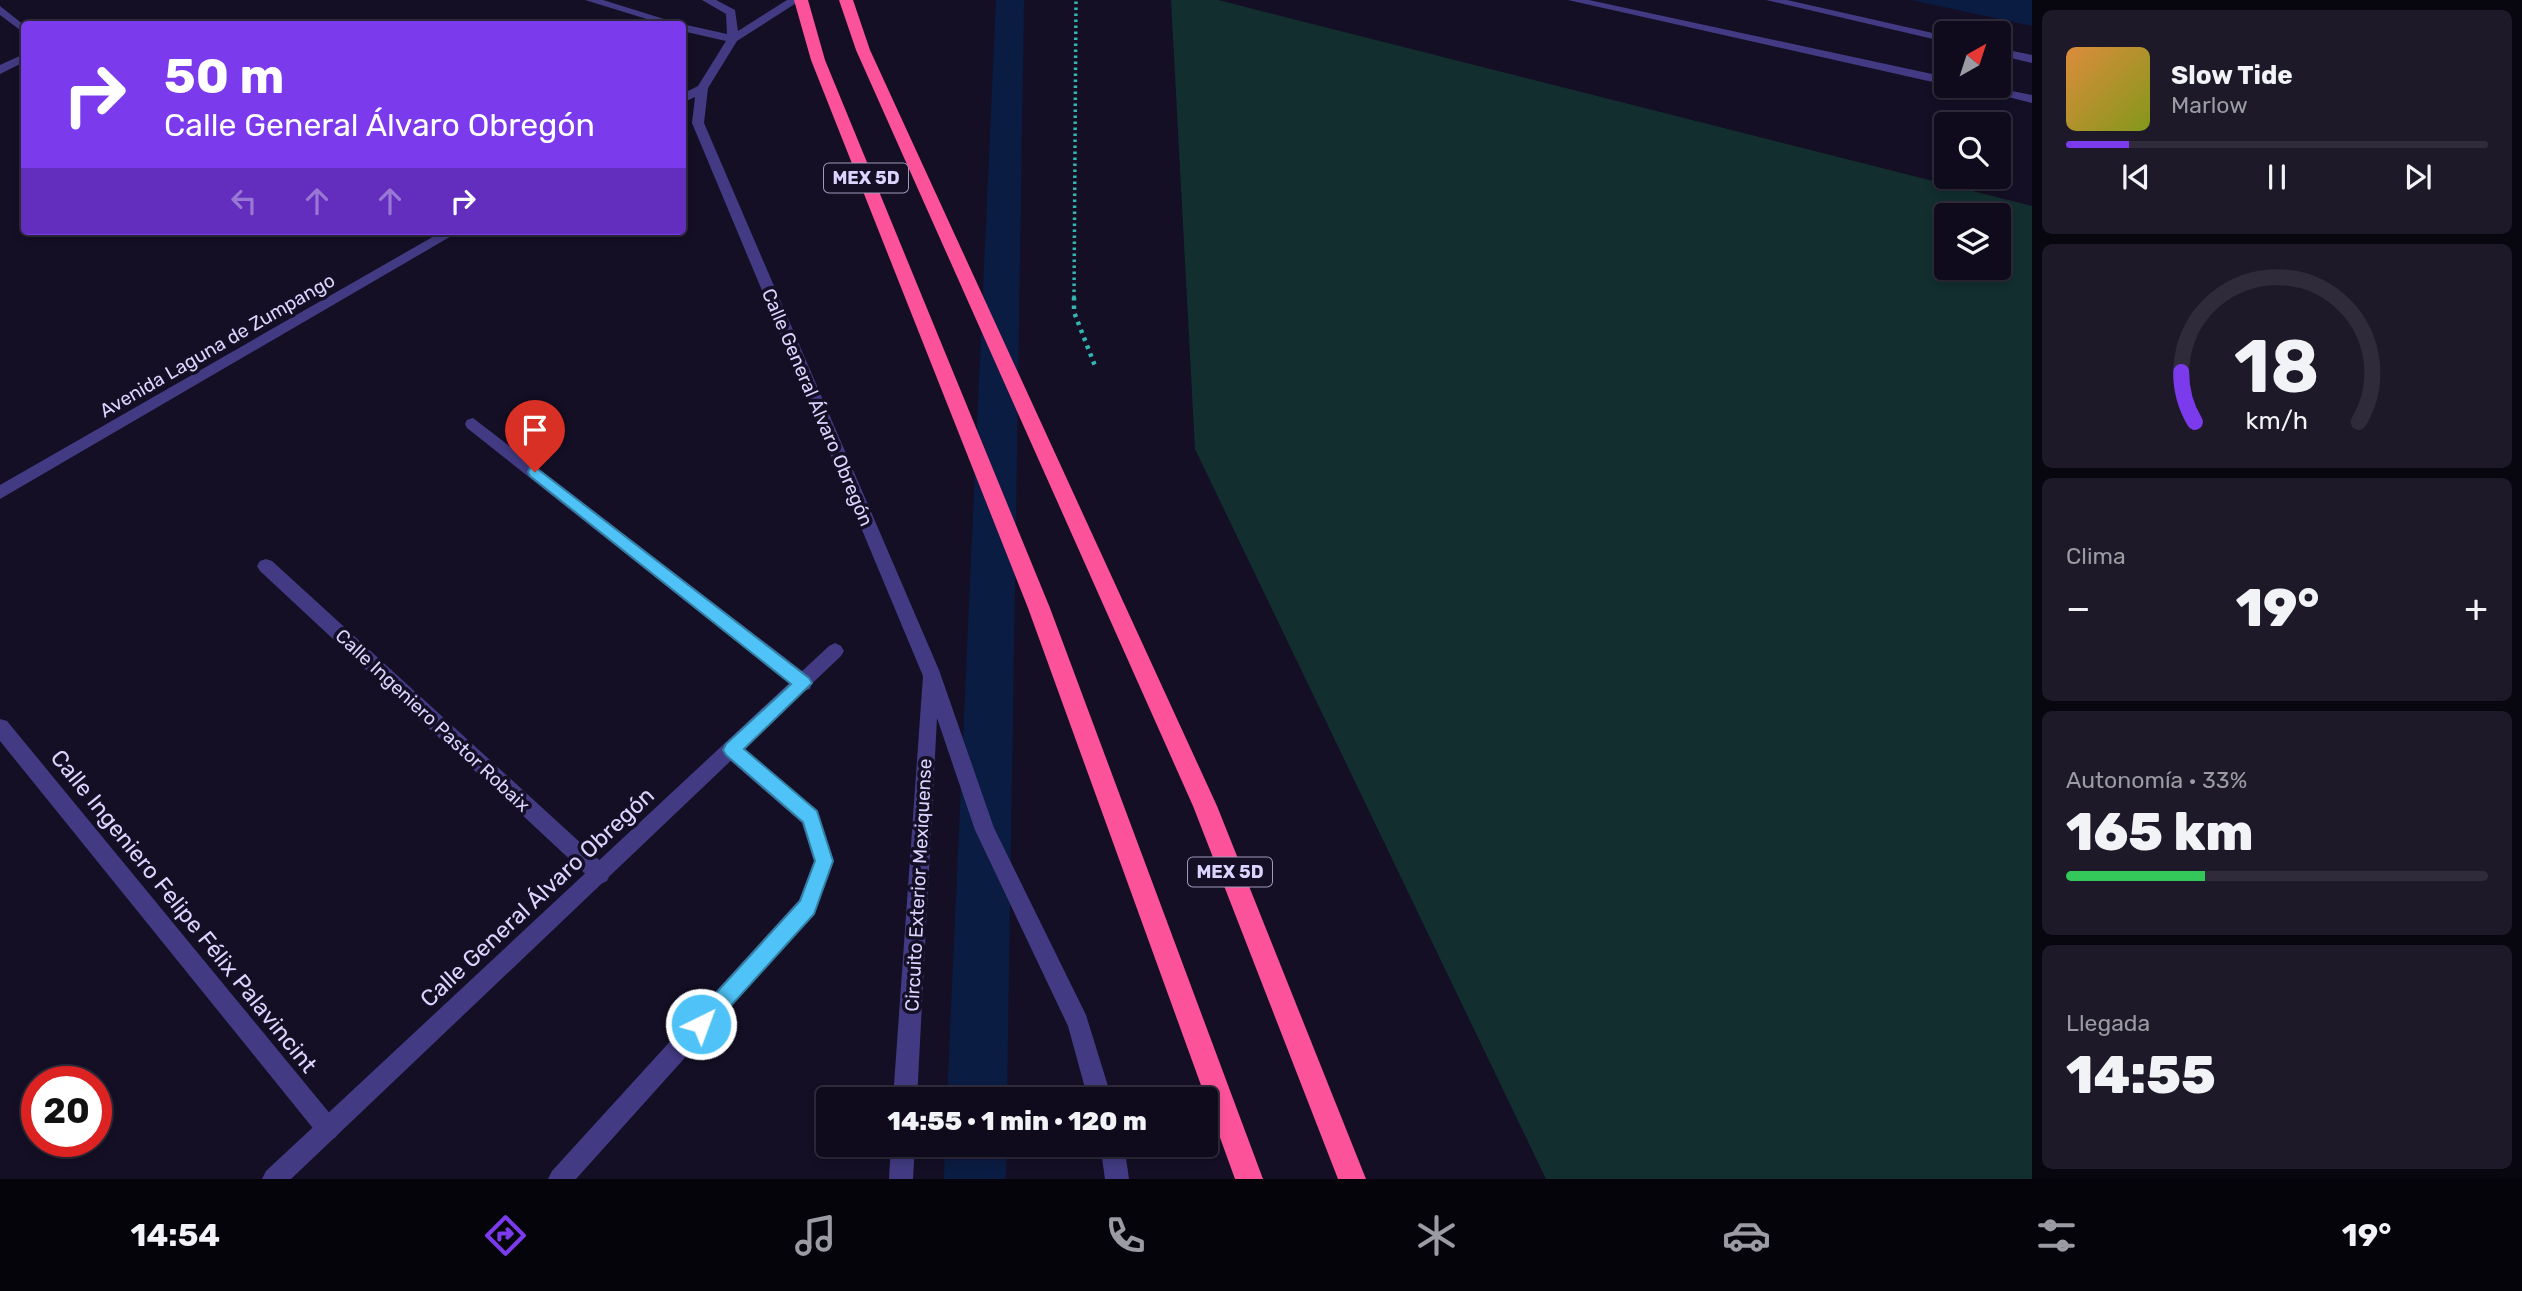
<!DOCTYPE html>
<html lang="es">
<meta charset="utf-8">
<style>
:root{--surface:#0f0b1c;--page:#1d1929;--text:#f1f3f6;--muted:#9b9ba3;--line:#2f2b3b;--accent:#7c3aed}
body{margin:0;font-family:Rubik,sans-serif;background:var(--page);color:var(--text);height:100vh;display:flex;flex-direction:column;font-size:26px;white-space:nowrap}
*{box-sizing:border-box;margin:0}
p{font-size:23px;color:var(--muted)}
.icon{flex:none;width:38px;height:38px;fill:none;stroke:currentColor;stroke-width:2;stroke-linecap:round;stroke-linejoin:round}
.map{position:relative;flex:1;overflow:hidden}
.side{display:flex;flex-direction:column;gap:10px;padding:10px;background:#08060f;width:490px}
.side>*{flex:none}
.guide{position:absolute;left:21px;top:21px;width:665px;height:214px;border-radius:7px;box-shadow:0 4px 10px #0003,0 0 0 2px var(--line);background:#7c3aed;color:#fff;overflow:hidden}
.needle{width:46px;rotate:39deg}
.fabs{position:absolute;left:1934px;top:21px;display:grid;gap:14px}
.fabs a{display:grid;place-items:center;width:77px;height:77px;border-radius:7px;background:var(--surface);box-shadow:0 4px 10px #0003,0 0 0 2px var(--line);font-size:35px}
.speed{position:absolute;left:21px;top:1066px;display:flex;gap:14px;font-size:35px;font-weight:700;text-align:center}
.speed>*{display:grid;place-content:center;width:91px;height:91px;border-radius:50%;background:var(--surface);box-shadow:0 4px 10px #0003,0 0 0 2px var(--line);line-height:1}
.speed .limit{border:10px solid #d22;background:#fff;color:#111}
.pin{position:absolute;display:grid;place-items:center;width:60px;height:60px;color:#fff;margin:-72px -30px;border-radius:50% 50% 50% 0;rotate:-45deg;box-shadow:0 0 7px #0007}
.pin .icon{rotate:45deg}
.me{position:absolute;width:77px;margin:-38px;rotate:42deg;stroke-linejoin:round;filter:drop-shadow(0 0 5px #0008)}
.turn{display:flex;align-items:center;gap:24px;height:147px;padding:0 28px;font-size:32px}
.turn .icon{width:91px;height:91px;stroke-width:2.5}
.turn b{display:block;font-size:49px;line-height:60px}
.lanes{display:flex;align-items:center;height:66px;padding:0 28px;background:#0003;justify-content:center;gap:35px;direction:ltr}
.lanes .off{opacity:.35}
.big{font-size:52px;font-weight:800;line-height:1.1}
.side .tile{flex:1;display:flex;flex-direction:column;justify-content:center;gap:10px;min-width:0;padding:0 24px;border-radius:10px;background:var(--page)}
.side .dial{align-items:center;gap:0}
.dial svg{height:182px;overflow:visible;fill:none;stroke:var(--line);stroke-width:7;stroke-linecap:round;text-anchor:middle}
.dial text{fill:var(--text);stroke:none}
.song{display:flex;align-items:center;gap:21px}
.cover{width:84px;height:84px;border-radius:10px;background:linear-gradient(135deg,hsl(30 70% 55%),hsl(70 70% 35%))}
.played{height:7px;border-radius:4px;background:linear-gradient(90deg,var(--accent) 15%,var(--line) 15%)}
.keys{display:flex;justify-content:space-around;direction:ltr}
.heat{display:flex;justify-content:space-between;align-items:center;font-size:38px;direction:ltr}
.charge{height:10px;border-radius:5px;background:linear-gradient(90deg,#34c759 33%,var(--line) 0)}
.trip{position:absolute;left:816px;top:1087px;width:402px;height:70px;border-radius:7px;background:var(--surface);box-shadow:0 4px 10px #0003,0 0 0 2px var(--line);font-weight:800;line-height:70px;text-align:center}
.tabs{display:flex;height:112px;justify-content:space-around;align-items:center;background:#06040b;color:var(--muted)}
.tabs .icon{width:49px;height:49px}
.tabs .active{color:var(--accent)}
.tabs b{font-size:32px;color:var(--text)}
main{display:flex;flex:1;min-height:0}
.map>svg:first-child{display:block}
.green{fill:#122e2f;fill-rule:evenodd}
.water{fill:#0b1c42}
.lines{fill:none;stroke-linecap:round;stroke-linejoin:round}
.canal{fill:#0b1c42;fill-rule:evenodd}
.path-far1{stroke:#32b5b3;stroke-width:3.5;stroke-dasharray:2.5 3.5;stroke-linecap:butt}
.path{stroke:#32b5b3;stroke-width:4.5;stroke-dasharray:3.5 5;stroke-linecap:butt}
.service{fill:#423b83;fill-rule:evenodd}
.minor{fill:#423b83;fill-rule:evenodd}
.motorway{fill:#fb529a;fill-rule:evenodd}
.route{fill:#4fc3f7;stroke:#337fa1;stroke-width:2}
.labels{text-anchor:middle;stroke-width:7;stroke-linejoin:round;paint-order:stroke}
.shield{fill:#140f25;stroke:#9f99bd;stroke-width:2}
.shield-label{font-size:18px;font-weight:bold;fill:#dbd4fe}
.street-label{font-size:19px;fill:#dbd4fe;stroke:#140f25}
.near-street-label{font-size:23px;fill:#dbd4fe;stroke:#140f25}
</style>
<main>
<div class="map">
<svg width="2032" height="1179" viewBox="0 0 2032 1179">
<rect width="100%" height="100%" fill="#140f25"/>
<path class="green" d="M1171,0H1218L2032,206V1179H1546L1195,449ZM1946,215H1998V268H1946Z"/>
<path class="water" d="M1911,0H2032V26Z"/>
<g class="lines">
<g class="canal">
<path d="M996,0H1024L1007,1099H947Z"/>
<path d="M945,1144H1007L1006,1179H944Z"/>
</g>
<path class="path-far1" d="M1074,298L1076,0"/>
<path class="path" d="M1074,297V312L1095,366"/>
<g class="service">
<path d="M473,418L810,677L812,683L810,689L803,691L796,689L467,428L465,424L467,420Z"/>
<path d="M266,559L272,561L607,867L610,874L607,881L600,884L593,881L260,571L257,566L260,561Z"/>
<path d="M0,719L7,721L336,1121L340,1129L336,1137L328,1141L320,1137L0,741Z"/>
<path d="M732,741L739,744L817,810L834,861L817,907L814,914L576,1179H548L552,1171L799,900L814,861L802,823L725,756L722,750L725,744Z"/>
</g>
<g class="minor">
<path d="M585,0H603L680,24H682L727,34L726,14L702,0H716L735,10L738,31L787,0H801L737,41L708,88L704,123L939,670L994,828L1086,1015L1112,1099H1088L1068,1026L975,830L937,718L917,1099H893L923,676L692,123L695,97L682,103V94L698,86L726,41L682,31V24H663Z"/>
<path d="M1568,0H1589L1946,77V85Z"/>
<path d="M1766,0H1787L1946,36V42Z"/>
<path d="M0,6L24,25V33L0,15Z"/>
<path d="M1998,48L2032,55V63L1998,55Z"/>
<path d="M24,54V62L0,74V65Z"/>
<path d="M1964,86H1986L2032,95V103Z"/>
<path d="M443,231H460L0,499V485Z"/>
<path d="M835,643L841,646L844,651L841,656L291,1179H262L266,1171L829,646Z"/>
<path d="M891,1144H915L913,1179H889Z"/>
<path d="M1100,1144H1124L1129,1179H1105Z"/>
</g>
<g class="motorway">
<path d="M794,0H808L825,60L1050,608L1263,1179H1235L1028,608L811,60Z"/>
<path d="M839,0H853L870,50L1217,806L1366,1179H1338L1193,806L856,50Z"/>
</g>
</g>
<path class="route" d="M535,467L809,678L812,683L744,749L817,811L833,861L814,914L708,1031L701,1034L694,1031L691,1024L694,1017L800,901L815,861L803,822L726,755L723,750L726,744L791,684L530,476L528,472L530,468Z"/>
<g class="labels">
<g class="shield">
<rect x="824" y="163.5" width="84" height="29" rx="5"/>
<rect x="1188" y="857.5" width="84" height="29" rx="5"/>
</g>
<g class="shield-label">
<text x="866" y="184">MEX 5D</text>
<text x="1230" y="878">MEX 5D</text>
</g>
<g class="street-label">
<text transform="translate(217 345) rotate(-30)" y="7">Avenida Laguna de Zumpango</text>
<text transform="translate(818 407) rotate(67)" y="7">Calle General Álvaro Obregón</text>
<text transform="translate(433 720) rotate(43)" y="7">Calle Ingeniero Pastor Robaix</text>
<text transform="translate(918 885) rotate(-87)" y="7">Circuito Exterior Mexiquense</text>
</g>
<g class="near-street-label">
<text transform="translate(537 897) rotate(-43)" y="8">Calle General Álvaro Obregón</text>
<text transform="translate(184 911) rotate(51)" y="8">Calle Ingeniero Felipe Félix Palavincint</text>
</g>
</g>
</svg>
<div class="fabs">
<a><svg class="needle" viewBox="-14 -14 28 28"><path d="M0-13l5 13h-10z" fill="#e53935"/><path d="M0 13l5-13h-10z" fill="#9b9ba3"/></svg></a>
<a><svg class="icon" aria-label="search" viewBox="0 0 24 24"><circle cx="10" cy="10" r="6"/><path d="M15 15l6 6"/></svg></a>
<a><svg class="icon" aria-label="layers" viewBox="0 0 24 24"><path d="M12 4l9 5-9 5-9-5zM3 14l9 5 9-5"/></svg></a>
</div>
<div class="speed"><div class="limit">20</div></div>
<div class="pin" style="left:535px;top:472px;background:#d93025"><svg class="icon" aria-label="arrive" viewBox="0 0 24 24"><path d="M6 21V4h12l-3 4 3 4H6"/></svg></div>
<svg class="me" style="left:701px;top:1024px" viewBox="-20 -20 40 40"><circle r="17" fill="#4fc3f7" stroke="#fff" stroke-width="3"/><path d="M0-11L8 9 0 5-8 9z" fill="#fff"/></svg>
<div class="trip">14:55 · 1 min · 120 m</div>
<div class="guide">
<div class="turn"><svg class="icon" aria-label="right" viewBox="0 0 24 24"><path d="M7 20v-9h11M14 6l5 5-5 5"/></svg><div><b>50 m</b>Calle General Álvaro Obregón</div></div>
<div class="lanes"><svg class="icon off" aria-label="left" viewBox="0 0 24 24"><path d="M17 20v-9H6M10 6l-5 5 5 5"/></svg><svg class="icon off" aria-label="ahead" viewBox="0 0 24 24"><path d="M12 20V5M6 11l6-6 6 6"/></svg><svg class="icon off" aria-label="ahead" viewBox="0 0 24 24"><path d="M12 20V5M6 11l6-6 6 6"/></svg><svg class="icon" aria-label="right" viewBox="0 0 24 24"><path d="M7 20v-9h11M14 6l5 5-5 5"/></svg></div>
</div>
</div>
<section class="side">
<div class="tile">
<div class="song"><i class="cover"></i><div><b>Slow Tide</b><p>Marlow</p></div></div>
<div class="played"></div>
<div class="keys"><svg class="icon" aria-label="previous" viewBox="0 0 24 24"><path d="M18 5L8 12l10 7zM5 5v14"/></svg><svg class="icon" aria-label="pause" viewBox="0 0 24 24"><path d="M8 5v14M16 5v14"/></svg><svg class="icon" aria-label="next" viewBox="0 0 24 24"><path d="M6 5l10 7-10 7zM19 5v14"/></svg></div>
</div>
<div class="tile dial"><svg viewBox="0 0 100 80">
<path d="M14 69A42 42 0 1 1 86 69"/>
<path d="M14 69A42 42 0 0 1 8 47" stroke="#7c3aed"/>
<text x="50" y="56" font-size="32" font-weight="700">18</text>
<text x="50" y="72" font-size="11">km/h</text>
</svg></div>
<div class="tile"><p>Clima</p>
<div class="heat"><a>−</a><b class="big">19°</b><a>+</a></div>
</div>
<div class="tile"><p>Autonomía · 33%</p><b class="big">165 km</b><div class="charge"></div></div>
<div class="tile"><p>Llegada</p><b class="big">14:55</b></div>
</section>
</main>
<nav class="tabs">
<b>14:54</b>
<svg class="icon active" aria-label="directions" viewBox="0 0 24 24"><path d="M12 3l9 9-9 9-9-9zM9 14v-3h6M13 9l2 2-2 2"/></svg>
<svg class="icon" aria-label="music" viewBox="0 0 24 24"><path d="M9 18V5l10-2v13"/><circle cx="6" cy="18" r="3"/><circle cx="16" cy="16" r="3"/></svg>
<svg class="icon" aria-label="phone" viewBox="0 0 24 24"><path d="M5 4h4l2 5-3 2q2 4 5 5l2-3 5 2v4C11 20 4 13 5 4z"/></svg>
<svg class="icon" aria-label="climate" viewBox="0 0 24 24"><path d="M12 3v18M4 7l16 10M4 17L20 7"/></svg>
<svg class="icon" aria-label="car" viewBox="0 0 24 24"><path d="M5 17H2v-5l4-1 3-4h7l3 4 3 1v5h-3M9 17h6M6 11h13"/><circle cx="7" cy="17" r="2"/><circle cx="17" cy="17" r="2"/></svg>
<svg class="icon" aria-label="filters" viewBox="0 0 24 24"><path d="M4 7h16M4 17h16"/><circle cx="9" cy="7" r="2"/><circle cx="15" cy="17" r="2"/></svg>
<b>19°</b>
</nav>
